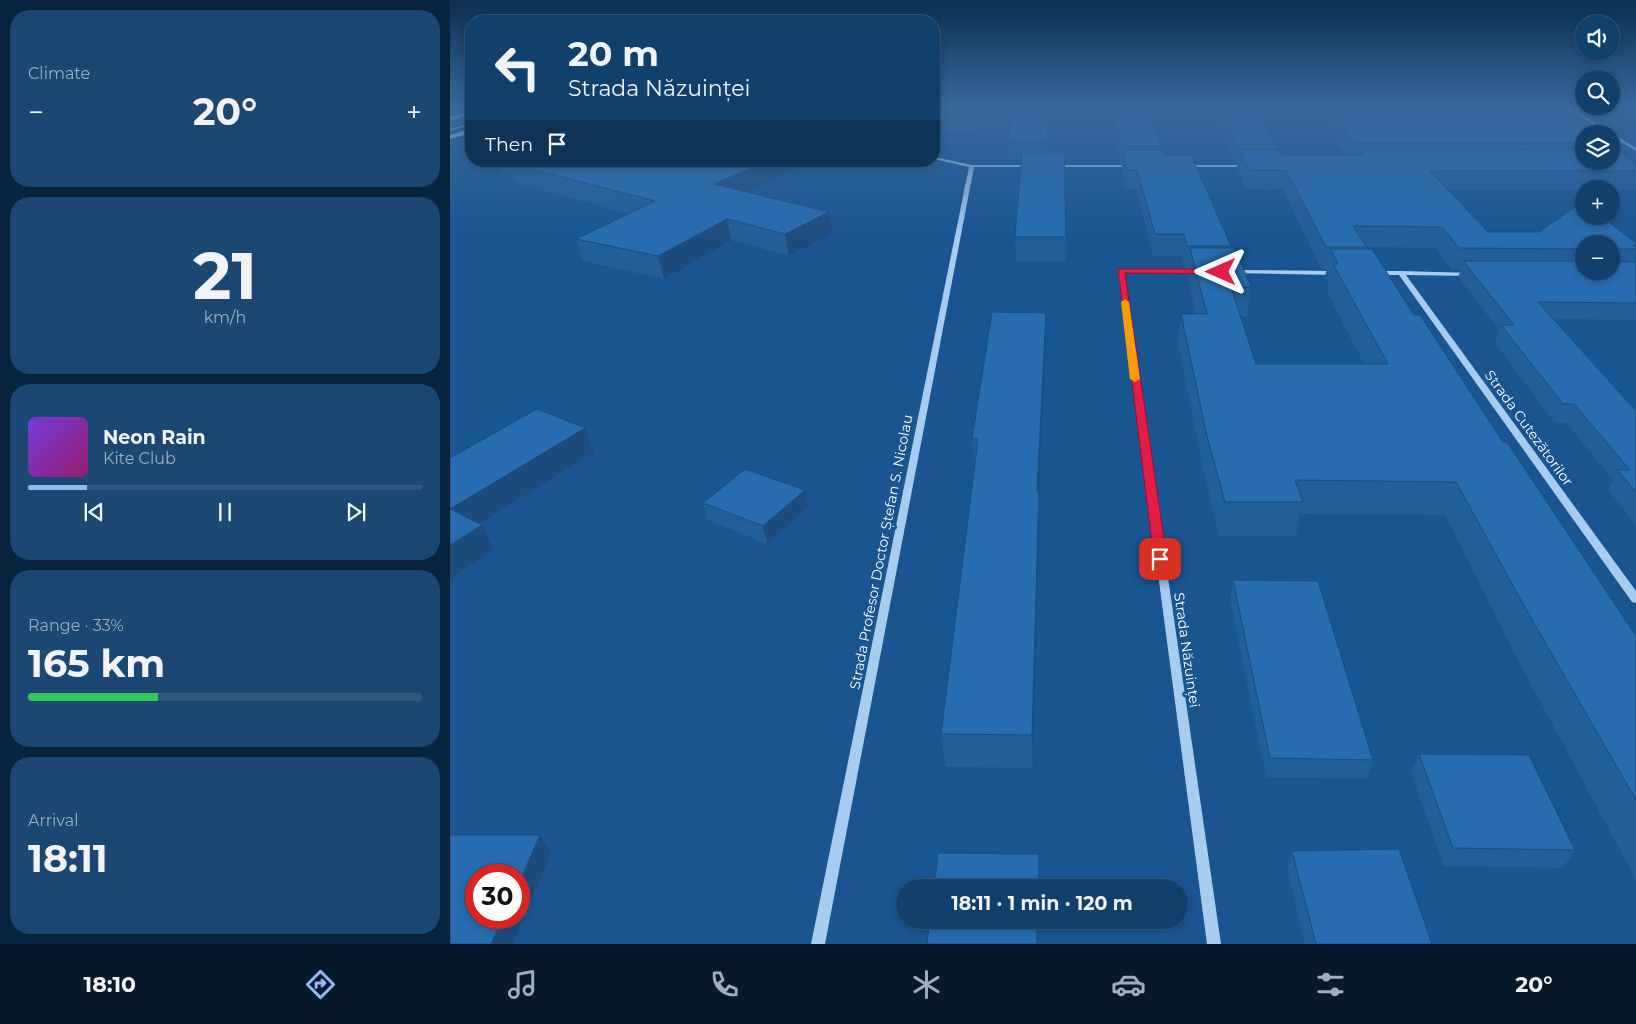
<!DOCTYPE html>
<meta charset="utf-8">
<style>
:root{--surface:#12406d;--page:#1b4772;--text:#f1f3f6;--muted:#9cafc2;--line:#315980;--accent:#90b9f0}
body{margin:0;font-family:Montserrat,sans-serif;background:var(--page);color:var(--text);height:100vh;display:flex;flex-direction:column;font-size:19px;white-space:nowrap}
*{box-sizing:border-box;margin:0}
p{font-size:16px;color:var(--muted)}
.icon{flex:none;width:28px;height:28px;fill:none;stroke:currentColor;stroke-width:2;stroke-linecap:round;stroke-linejoin:round}
.map{position:relative;flex:1;overflow:hidden}
.sheet{display:flex;flex-direction:column;gap:10px;padding:10px;background:#0a233c;width:450px}
.sheet>*{flex:none}
.top-card{position:absolute;left:15px;top:15px;width:475px;height:152px;border-radius:20px;box-shadow:0 2px 8px #0003,0 0 0 1px var(--line);background:#12406d;color:var(--text);overflow:hidden}
.controls{position:absolute;left:1125px;top:15px;display:grid;gap:10px}
.controls a{display:grid;place-items:center;width:45px;height:45px;border-radius:50%;background:var(--surface);box-shadow:0 2px 8px #0003,0 0 0 1px var(--line);font-size:25px}
.speed{position:absolute;left:15px;top:864px;display:flex;gap:10px;font-size:25px;font-weight:700;text-align:center}
.speed>*{display:grid;place-content:center;width:65px;height:65px;border-radius:50%;background:var(--surface);box-shadow:0 2px 8px #0003,0 0 0 1px var(--line);line-height:1}
.speed .limit{border:8px solid #d22;background:#fff;color:#111}
.pin{position:absolute;display:grid;place-items:center;width:42px;height:42px;color:#fff;margin:-21px;border-radius:10px;box-shadow:0 2px 8px #0006}
.me{position:absolute;width:55px;margin:-28px;rotate:270deg;stroke-linejoin:round;filter:drop-shadow(0 0 4px #0008)}
.turn{display:flex;align-items:center;gap:18px;height:105px;padding:0 20px;font-size:22px}
.turn .icon{width:65px;height:65px;stroke-width:2.5}
.turn b{display:block;font-size:35px;line-height:42px}
.then{display:flex;align-items:center;height:48px;padding:0 20px;background:#0003;gap:10px;font-size:19px}
.big{font-size:38px;font-weight:700;line-height:1.1}
.sheet .widget{flex:1;display:flex;flex-direction:column;justify-content:center;gap:8px;min-width:0;padding:0 18px;border-radius:20px;background:var(--page)}
.sheet .dial{align-items:center;gap:0}
.dial b{font-size:65px;line-height:1}
.song{display:flex;align-items:center;gap:15px}
.cover{width:60px;height:60px;border-radius:8px;background:linear-gradient(135deg,hsl(260 70% 55%),hsl(320 70% 35%))}
.played{height:5px;border-radius:2px;background:linear-gradient(90deg,var(--accent) 15%,var(--line) 15%)}
.keys{display:flex;justify-content:space-around;direction:ltr}
.heat{display:flex;justify-content:space-between;align-items:center;font-size:28px;direction:ltr}
.charge{height:8px;border-radius:4px;background:linear-gradient(90deg,#34c759 33%,var(--line) 0)}
.trip{position:absolute;left:446px;top:879px;width:292px;height:50px;border-radius:25px;background:var(--surface);box-shadow:0 2px 8px #0003,0 0 0 1px var(--line);font-weight:700;line-height:50px;text-align:center}
.menu{display:flex;height:80px;justify-content:space-around;align-items:center;background:#071a2c;color:var(--muted)}
.menu .icon{width:35px;height:35px}
.menu .current{color:var(--accent)}
.menu b{font-size:22px;color:var(--text)}
main{display:flex;flex:1;min-height:0}
.map>svg:first-child{display:block}
.lines{fill:none;stroke-linecap:round;stroke-linejoin:round}
.minor{fill:#a7ccf0;fill-rule:evenodd}
.major{fill:#eff6ff;fill-rule:evenodd}
.tram{stroke:#fff;stroke-width:1}
.wall{fill:#225e97;fill-rule:evenodd}
.shaded-wall{fill:#1b4c7b}
.building{fill:#276db0;stroke:#1b4c7b}
.route{fill:#e11d48;stroke:#92132f}
.slow{fill:#f59e0b}
.labels{text-anchor:middle;stroke-width:5;stroke-linejoin:round;paint-order:stroke}
.street-label{font-size:14px;fill:#fff;stroke:#185591}
</style>
<main>
<section class="sheet">
<div class="widget"><p>Climate</p>
<div class="heat"><a>−</a><b class="big">20°</b><a>+</a></div>
</div>
<div class="widget dial"><b>21</b><p>km/h</p></div>
<div class="widget">
<div class="song"><i class="cover"></i><div><b>Neon Rain</b><p>Kite Club</p></div></div>
<div class="played"></div>
<div class="keys"><svg class="icon" aria-label="previous" viewBox="0 0 24 24"><path d="M18 5L8 12l10 7zM5 5v14"/></svg><svg class="icon" aria-label="pause" viewBox="0 0 24 24"><path d="M8 5v14M16 5v14"/></svg><svg class="icon" aria-label="next" viewBox="0 0 24 24"><path d="M6 5l10 7-10 7zM19 5v14"/></svg></div>
</div>
<div class="widget"><p>Range · 33%</p><b class="big">165 km</b><div class="charge"></div></div>
<div class="widget"><p>Arrival</p><b class="big">18:11</b></div>
</section>
<div class="map">
<svg width="1186" height="944" viewBox="0 0 1186 944">
<rect width="100%" height="100%" fill="#185591"/>
<g class="lines">
<g class="minor">
<path d="M1116,107H1120L1186,148V151L1161,136V134H1157Z"/>
<path d="M484,157L522,165H583L585,166L583,167H524L375,944H361L519,167L484,159Z"/>
<path d="M604,165H683L685,166L683,167H602V166Z"/>
<path d="M736,165H798L800,166L798,167H734V165Z"/>
<path d="M671,269H749L752,271L749,273H674L771,944H757L668,271Z"/>
<path d="M784,270L886,271L889,273L886,275L782,273V271Z"/>
<path d="M951,271L1023,273L1024,274L1021,276L956,275L1186,591V603L1182,602L949,275H927L924,273L927,271Z"/>
</g>
<g class="major">
<path d="M21,111V115L0,121V117Z"/>
<path d="M21,129V133L0,139V135Z"/>
</g>
<path class="tram" d="M0,130L21,124"/>
</g>
<g class="wall">
<path d="M484,107H597L598,152L616,237V262L566,261L565,237L572,160H558L559,135L484,131Z"/>
<path d="M658,107H697L711,146L710,150L781,246L780,248L801,287L797,316H790L806,364H914L877,292L879,284L875,276L877,269H871L833,189H796L787,169V163H784L756,107H802L826,144L825,150L832,155H895L858,107H1114L1134,134V161L1186,164V190H1161V189H1134V190H999L1038,232L1186,243V256L1184,262H1186V320L1104,319L1186,411V525L1158,490L1163,480L1116,423H1105L1045,343L1049,330L1008,277L1011,270H1002L986,248L917,247L916,249L964,315L1053,442L1186,636V880L1061,647L995,515L850,514L846,536H769L753,469L728,343L731,314H746L737,275L738,268H735L732,256H703L686,189H676L672,169V163H670ZM1134,244H1161V271H1134Z"/>
<path d="M47,161H365L296,192L382,233L339,256L281,240L214,279L133,261L126,239L179,214L64,182L60,173L50,171Z"/>
<path d="M596,313V340L588,491L589,522L583,768L495,767L491,734L524,467L522,439Z"/>
<path d="M253,503L358,508L317,544L258,520Z"/>
<path d="M783,580L923,760L917,779L816,777L780,598Z"/>
<path d="M969,754L1125,850L1113,868L994,866L961,773Z"/>
<path d="M842,851L982,944H855L837,869Z"/>
</g>
<g class="shaded-wall">
<path d="M318,161H365L268,204L264,184Z"/>
<path d="M379,212L382,233L339,256L335,234Z"/>
<path d="M277,219L281,240L214,279L208,256Z"/>
<path d="M596,313V340L587,522V491Z"/>
<path d="M135,428L144,452L12,534L0,509Z"/>
<path d="M355,490L358,508L317,544L313,526Z"/>
<path d="M589,491V522L583,768L582,735Z"/>
<path d="M32,525L44,550L0,579V545Z"/>
<path d="M90,835L101,854L62,944H41L53,918H69V883Z"/>
<rect x="587" y="920" width="1" height="24"/>
</g>
<g class="building">
<path d="M484,107H597L598,142H558L560,118L484,114Z"/>
<path d="M662,107H697L711,146H671Z"/>
<path d="M766,107H802L826,144H786Z"/>
<path d="M875,107H1114L1157,134H1134V143H905Z"/>
<path d="M673,150H713L714,155H741L781,246H737L734,234H705L687,170H677Z"/>
<path d="M789,150H829L832,155H913L910,150H1134V161H1161V150H1166L1186,164V171H980L1038,232H1089L1132,202L1134,203V216H1151L1186,243V245H1183L1186,247V249H1161V244H1134V249L1009,248L992,227L903,226L917,247H876L836,170H799Z"/>
<path d="M572,152H614L616,237H565Z"/>
<path d="M63,161H318L264,184L379,212L335,234L277,219L208,256L126,239L205,201L57,163Z"/>
<path d="M740,248H785L801,287H781L806,364H938L883,264H888L880,249H922L964,315H970L1053,442H1057L1186,636V800L1077,611L1006,482L845,480L853,502H775L757,436L731,314H757Z"/>
<path d="M1013,261H1134V271H1161V261L1186,262V303L1088,302L1186,411V492L1167,470H1180L1124,404H1113L1051,325H1064Z"/>
<path d="M542,312L596,313L587,491H589L582,735L491,734L528,439H522Z"/>
<path d="M87,409L135,428L0,509V458Z"/>
<path d="M295,469L355,490L313,526L253,503Z"/>
<path d="M0,509L32,525L0,545Z"/>
<path d="M783,580L868,581L923,760L820,758Z"/>
<path d="M969,754L1079,755L1125,850L1003,848Z"/>
<path d="M0,835H90L69,883V875H26V918H53L41,944H0Z"/>
<path d="M949,849L982,944H866L842,851Z"/>
<path d="M488,853L589,854L588,888H484Z"/>
<path d="M480,920H587V944H477Z"/>
</g>
<linearGradient id="sky" x2="0" y2="1"><stop stop-color="#0d2f50"/><stop offset="0.45" stop-color="#37689d"/><stop offset="1" stop-color="#37689d" stop-opacity="0"/></linearGradient>
<rect width="1186" height="239" fill="url(#sky)"/>
<path class="route" d="M668,269H771L775,272L771,274L675,273L717,559L710,563L704,559Z"/>
<path class="slow" d="M675,299L679,302L690,379L685,382L680,379L671,302Z"/>
<g class="labels">
<g class="street-label">
<text transform="translate(1079 428) rotate(54)" y="5">Strada Cutezătorilor</text>
<text transform="translate(431 552) rotate(-79)" y="5">Strada Profesor Doctor Ștefan S. Nicolau</text>
<text transform="translate(737 650) rotate(82)" y="5">Strada Năzuinței</text>
</g>
</g>
</svg>
<div class="controls">
<a><svg class="icon" aria-label="sound" viewBox="0 0 24 24"><path d="M4 9h4l5-4v14l-5-4H4zM17 9q2 3 0 6"/></svg></a>
<a><svg class="icon" aria-label="search" viewBox="0 0 24 24"><circle cx="10" cy="10" r="6"/><path d="M15 15l6 6"/></svg></a>
<a><svg class="icon" aria-label="layers" viewBox="0 0 24 24"><path d="M12 4l9 5-9 5-9-5zM3 14l9 5 9-5"/></svg></a>
<a>+</a>
<a>−</a>
</div>
<div class="speed"><div class="limit">30</div></div>
<div class="pin" style="left:710px;top:559px;background:#d93025"><svg class="icon" aria-label="arrive" viewBox="0 0 24 24"><path d="M6 21V4h12l-3 4 3 4H6"/></svg></div>
<svg class="me" style="left:771px;top:272px" viewBox="-20 -20 40 40"><path d="M0-17L14 15 0 8-14 15z" fill="#e11d48" stroke="#fff" stroke-width="4"/></svg>
<div class="trip">18:11 · 1 min · 120 m</div>
<div class="top-card">
<div class="turn"><svg class="icon" aria-label="left" viewBox="0 0 24 24"><path d="M17 20v-9H6M10 6l-5 5 5 5"/></svg><div><b>20 m</b>Strada Năzuinței</div></div>
<div class="then">Then<svg class="icon" aria-label="arrive" viewBox="0 0 24 24"><path d="M6 21V4h12l-3 4 3 4H6"/></svg></div>
</div>
</div>
</main>
<nav class="menu">
<b>18:10</b>
<svg class="icon current" aria-label="directions" viewBox="0 0 24 24"><path d="M12 3l9 9-9 9-9-9zM9 14v-3h6M13 9l2 2-2 2"/></svg>
<svg class="icon" aria-label="music" viewBox="0 0 24 24"><path d="M9 18V5l10-2v13"/><circle cx="6" cy="18" r="3"/><circle cx="16" cy="16" r="3"/></svg>
<svg class="icon" aria-label="phone" viewBox="0 0 24 24"><path d="M5 4h4l2 5-3 2q2 4 5 5l2-3 5 2v4C11 20 4 13 5 4z"/></svg>
<svg class="icon" aria-label="climate" viewBox="0 0 24 24"><path d="M12 3v18M4 7l16 10M4 17L20 7"/></svg>
<svg class="icon" aria-label="car" viewBox="0 0 24 24"><path d="M5 17H2v-5l4-1 3-4h7l3 4 3 1v5h-3M9 17h6M6 11h13"/><circle cx="7" cy="17" r="2"/><circle cx="17" cy="17" r="2"/></svg>
<svg class="icon" aria-label="filters" viewBox="0 0 24 24"><path d="M4 7h16M4 17h16"/><circle cx="9" cy="7" r="2"/><circle cx="15" cy="17" r="2"/></svg>
<b>20°</b>
</nav>
